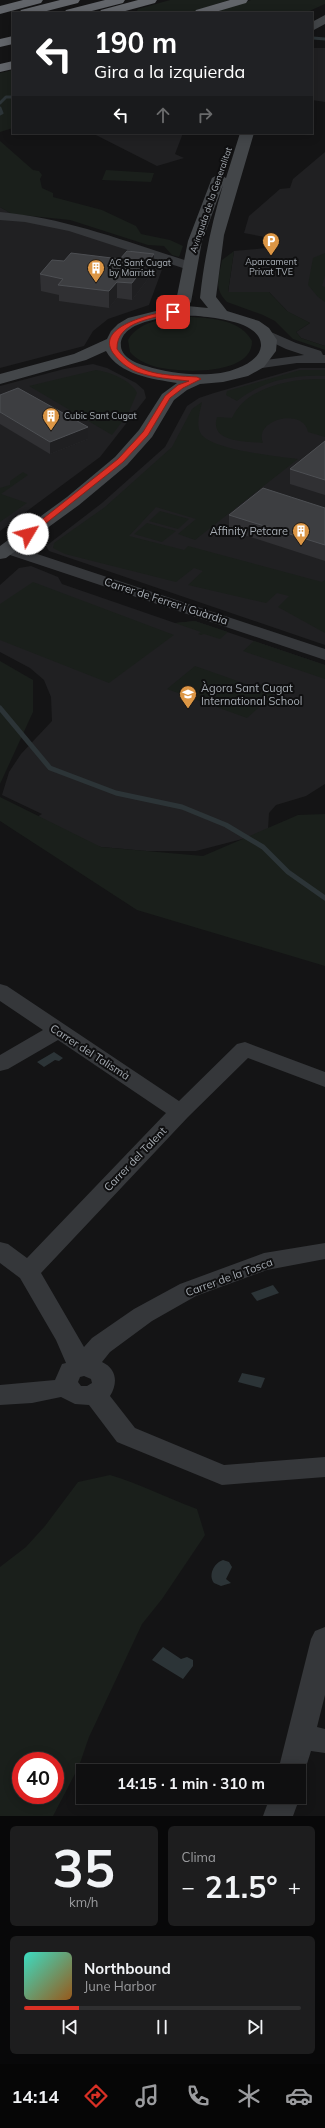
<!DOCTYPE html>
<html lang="es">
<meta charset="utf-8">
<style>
:root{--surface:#0f0f10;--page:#1d1d1e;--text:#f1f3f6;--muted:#9b9c9f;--line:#2f2f30;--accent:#d93025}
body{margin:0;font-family:Mulish,sans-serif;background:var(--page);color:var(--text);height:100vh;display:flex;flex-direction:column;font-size:15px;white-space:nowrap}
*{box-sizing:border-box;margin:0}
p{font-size:13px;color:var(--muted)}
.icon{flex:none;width:22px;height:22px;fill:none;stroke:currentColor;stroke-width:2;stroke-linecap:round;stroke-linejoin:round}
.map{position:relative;height:1816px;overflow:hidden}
.side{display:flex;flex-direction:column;gap:10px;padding:10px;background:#080809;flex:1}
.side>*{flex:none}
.hud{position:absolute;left:12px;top:12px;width:301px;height:122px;border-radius:0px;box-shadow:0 2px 10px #0003,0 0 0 1px var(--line);background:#202124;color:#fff;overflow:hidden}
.speed{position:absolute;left:12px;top:1752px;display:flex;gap:8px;font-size:20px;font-weight:700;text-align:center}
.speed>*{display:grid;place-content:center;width:52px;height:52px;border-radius:50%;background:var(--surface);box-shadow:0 2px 10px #0003,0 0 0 1px var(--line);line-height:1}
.speed .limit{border:6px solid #d22;background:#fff;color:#111}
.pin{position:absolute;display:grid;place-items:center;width:34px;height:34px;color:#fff;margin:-17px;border-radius:8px;box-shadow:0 2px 6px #0006}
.me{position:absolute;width:44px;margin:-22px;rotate:53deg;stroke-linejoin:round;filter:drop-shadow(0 0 3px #0008)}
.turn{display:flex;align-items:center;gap:14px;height:84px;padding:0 16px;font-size:18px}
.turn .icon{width:52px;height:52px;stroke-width:2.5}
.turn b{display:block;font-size:28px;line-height:34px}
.lanes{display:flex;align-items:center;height:38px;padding:0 16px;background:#0003;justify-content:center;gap:20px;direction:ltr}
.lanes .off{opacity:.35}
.big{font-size:30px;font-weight:700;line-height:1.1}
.side .tile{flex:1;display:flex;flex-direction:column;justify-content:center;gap:6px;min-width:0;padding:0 14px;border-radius:6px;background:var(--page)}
.side .dial{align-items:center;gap:0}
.dial b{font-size:52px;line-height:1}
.song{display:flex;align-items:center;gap:12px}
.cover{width:48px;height:48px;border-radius:6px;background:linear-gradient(135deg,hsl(170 70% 55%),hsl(30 70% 35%))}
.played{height:4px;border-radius:2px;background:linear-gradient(90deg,var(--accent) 20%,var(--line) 20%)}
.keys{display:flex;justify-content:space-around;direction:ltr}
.heat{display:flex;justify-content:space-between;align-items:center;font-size:22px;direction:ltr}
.side .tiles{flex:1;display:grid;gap:10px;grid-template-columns:1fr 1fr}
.tile:last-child{grid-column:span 2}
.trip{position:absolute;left:76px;top:1764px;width:230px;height:40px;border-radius:0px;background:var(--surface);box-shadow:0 2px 10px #0003,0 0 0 1px var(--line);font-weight:700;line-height:40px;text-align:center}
.tabs{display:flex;height:64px;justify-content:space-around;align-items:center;background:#060606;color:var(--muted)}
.tabs .icon{width:28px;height:28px}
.tabs .selected{color:var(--accent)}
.tabs b{font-size:18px;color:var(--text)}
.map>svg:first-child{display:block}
.built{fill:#202022}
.green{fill:#1a1f1b;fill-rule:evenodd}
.water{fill:#2c3437}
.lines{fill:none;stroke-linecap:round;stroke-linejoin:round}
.stream-far1{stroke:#2c3437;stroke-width:3}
.stream{stroke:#2c3437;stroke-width:5}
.street{fill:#35373a;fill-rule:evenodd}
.secondary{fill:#434649;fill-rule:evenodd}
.highway{fill:#62656a;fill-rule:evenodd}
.wall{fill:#303033}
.shaded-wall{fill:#1f1f21}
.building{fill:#3d3e41;stroke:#4d4f53}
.route{fill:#d93025;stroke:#8d1f18}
.labels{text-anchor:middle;stroke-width:4;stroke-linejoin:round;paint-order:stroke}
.far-street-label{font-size:9px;fill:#a7adb4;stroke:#0f0f10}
.far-poi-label{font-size:9px;fill:#a7adb4;stroke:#0f0f10;text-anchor:start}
.poi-label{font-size:11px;fill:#a7adb4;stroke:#0f0f10;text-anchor:end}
.street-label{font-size:11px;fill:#a7adb4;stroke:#0f0f10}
</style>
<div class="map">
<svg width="325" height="1816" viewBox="0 0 325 1816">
<rect width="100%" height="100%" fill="#141415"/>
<g class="built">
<path d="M312,48H325V102L312,100Z"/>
<path d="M92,133H183L175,154L184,158L157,166Z"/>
<path d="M325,152V346L301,338L296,332L310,323L288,312L269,292L228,293L234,251L266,248L270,238L244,233L249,216L280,189L290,188L293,179Z"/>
<path d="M0,207L21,219L90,235L164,264L149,305L108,319L93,331L84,346L0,368Z"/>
<path d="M93,364L107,368L136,383L144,390L146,398L100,457L0,531V386L64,369Z"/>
<path d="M300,368H325V645L49,551L46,546L102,503L165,447L187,406L199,398L214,393Z"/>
<path d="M31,566L58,577L62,584L175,623L195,621L325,665V784L306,796L276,805L269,813L268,829L246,838L196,851H146L101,847L25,824L42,814L2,795L9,772L21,754L52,721L51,697L44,680L30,668L0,652V585L19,568Z"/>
</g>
<g class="green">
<path d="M170,0H229L189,13H136L138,9Z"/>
<path d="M251,0H325V4L305,13H212Z"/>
<path d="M13,70V128L0,132V73Z"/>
<path d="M0,141L33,170L39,171L42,175L40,179L42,188L53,193V197L102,210L136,226L141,234L170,240L183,246L179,257L172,255L164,246L148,245L70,220L12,214L0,207Z"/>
<path d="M106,170L154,173L151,182L102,180Z"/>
<path d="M234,251L228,292H269L287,311L310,323L296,332L301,338L325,346V350L293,339L275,321L263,315L227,302C213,288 219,277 222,260Z"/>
<path d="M325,253V275L322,286L325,287V302L318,297L308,285L313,258Z"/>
<path d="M191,317C212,318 241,320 252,341C253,377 175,373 153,366C144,363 136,359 130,352L128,340C140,319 169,318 191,317Z"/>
<path d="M96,370C110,372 131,380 137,393L128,414L112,435L29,386Z"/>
<path d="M300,370H325V376C293,374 262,381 237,401L226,395L227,391Z"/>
<path d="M325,379V437L308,432C304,407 253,419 263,443C246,441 209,443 217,417L232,418C247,386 292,378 325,379Z"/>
<path d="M202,402C200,411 196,423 200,432C207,450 278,456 298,459L195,540L178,534L196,519L156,507L129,536L184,550L188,546L322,582L325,580V633L278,607L289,596L277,593L266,603L188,585L203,571L194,568L176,582L65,554L53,548L54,543L105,507L172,447L192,409Z"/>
<path d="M23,472L28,475L1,494L27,503L0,522V488L10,485V481Z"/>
<path d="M160,511L189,519L178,529L149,521Z"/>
<path d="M147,523L176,531L162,542L134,534Z"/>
<path d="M33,582L174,635L109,683L0,640V604Z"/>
<path d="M195,621L228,632L220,639L204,634L201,635L198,634L201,632L175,623Z"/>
<path d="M254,641L325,665V679L243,651Z"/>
<path d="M0,661L33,680V712L0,784Z"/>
<path d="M195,666L274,694L247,718L167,689Z"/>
<path d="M0,797L101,847L203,856L298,815L325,814V966L137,910L0,821Z"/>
<path d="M110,1475C140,1484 167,1498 197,1509L205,1535L162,1599L142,1624L89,1737L79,1766L53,1816H0V1567L26,1547L45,1526L78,1482ZM21,1761H55V1795H21Z"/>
</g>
<g class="water">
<path d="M54,1052L63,1058L59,1061L55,1060L44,1067L37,1062Z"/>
<path d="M273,1285L279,1293L257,1301L251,1293Z"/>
<path d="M242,1373L265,1378L261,1388L238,1382Z"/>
<path d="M223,1560L229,1562L232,1567L226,1579L231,1583L221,1586L214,1583C208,1575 214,1563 223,1560Z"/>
<path d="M163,1647L181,1659L187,1657L193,1660V1666L183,1679L152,1660Z"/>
</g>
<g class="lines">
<g class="stream-far1">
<path d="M313,38L325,39"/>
<path d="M0,103L6,97H13"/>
<path d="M0,108L2,113L0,114"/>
</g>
<path class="stream" d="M0,708L50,768L116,793L182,807L226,825L263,847L288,872L325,898"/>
<g class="street">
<path d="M0,212C68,218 129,243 194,263L196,266L189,270L69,231L25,222L0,220Z"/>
<path d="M264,329L296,343L321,351L323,355H325V363H297L255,369L250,368L248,365L250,362L304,355L286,349L259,336L257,333L259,330Z"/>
<path d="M7,544L325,649V660L1,552L0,547Z"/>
<path d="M0,984L7,986L179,1101L237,1044L245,1042L325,1072V1087L248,1058L188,1117L41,1273L84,1347L92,1338L134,1309L180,1284L264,1253L325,1243V1259L267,1270L196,1296L152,1321L110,1352L102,1362C117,1369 118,1383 110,1396L135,1428L224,1465L325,1457V1477L222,1485L117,1442L89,1405L75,1404L61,1397L32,1403L0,1405V1385L55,1380L62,1364L66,1363L56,1340L20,1278L0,1263V1242L8,1244L27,1258L166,1113L58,1040L8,1069L0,1071V1055L43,1030L0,1001ZM84,1376L91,1379L92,1383L87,1386H81L78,1382L80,1377Z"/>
<path d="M325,1627V1695L317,1727L325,1729V1753L311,1751L302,1780L299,1781V1771H278L311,1639L315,1631Z"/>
<path d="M299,1796L300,1797L293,1816H263L270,1797Z"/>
</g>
<g class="secondary">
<path d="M325,15V24L312,31V22Z"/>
<path d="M240,133H254L224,235L216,297L227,311L259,321L269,328L277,340L276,351L264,367L248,376L223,382L200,384L187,390L174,400L152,437L127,465L79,505L6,558L0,559V546L67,497L115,457L139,430L162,394L177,383C153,379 119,375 106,351L86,360L0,384V374L74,354L107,339L111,331L118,324L128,318L168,308L176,301L188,241L212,178L219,174L226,178ZM223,185C212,222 204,259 200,298L208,308L187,306L191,302L202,241ZM198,316C216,318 262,322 261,346C260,357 248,364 238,368C213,379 171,374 146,366C137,364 122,357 121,347C118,318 180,315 198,316Z"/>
</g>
<g class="highway">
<path d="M23,0H43L41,3L0,14V6Z"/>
<path d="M60,0H80L78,3L39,13H19L21,10Z"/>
<path d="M105,0H125L123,3L84,13H64L66,10Z"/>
<path d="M138,0H157L155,3L118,13H99L101,10Z"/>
<path d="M230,0H248L246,3L212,13H194L196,10Z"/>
<path d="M13,36V44L0,47V39Z"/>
<path d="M13,61V69L0,72V64Z"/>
</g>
</g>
<g class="wall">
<path d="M154,271L132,300L117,298L109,308L59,301V295L41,291L40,274Z"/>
<path d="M0,395L88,439L50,454L0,424Z"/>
<path d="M325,441V495L290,484V469Z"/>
<path d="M325,508V561L229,530V515Z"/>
</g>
<g class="shaded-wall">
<path d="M154,254V271L132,300V283Z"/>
<path d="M117,282V298L109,308V291Z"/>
<path d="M88,427V439L50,454V442Z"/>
</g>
<g class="building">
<path d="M127,251L154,254L132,283L117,282L109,291L58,285L63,279L40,274L52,260L64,261L71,253L120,259Z"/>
<path d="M18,388L88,427L50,442L0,412V395Z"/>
<path d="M325,441V480L290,469Z"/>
<path d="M263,488L325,508V545L229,515Z"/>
</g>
<path class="route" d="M173,310H175V313C155,318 116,321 117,349C136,376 167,375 197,377L201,379L183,388L170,398L148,435L123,462L30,536H25V533L118,459L143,432L165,396L178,385L189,381C171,379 154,378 137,372C127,368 120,362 113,353C94,325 157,313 173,310Z"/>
<defs>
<g id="parking-pin" transform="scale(0.9)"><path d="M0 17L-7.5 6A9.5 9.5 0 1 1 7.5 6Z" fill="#dc9645" stroke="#0f0f10"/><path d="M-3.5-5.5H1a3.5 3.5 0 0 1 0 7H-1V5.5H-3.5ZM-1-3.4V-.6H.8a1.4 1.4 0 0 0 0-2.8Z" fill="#fff"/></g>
<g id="building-pin" transform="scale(0.9)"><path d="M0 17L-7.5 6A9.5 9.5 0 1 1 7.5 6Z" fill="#dc9645" stroke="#0f0f10"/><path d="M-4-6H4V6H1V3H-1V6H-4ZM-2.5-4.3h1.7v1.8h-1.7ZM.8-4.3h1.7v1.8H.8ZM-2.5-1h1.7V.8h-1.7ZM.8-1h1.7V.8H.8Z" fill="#fff"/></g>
<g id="school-pin" transform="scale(0.9)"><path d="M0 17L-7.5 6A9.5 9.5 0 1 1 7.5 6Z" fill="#dc9645" stroke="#0f0f10"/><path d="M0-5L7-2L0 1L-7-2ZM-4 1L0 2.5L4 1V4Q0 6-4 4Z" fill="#fff"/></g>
</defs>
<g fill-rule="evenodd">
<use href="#parking-pin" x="271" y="241"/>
<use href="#building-pin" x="96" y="268"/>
<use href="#building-pin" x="51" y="416"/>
<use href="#building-pin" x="301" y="531"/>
<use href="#school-pin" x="188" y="694"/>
</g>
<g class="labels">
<g class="far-street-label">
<text transform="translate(211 200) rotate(-71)" y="3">Avinguda de la Generalitat</text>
</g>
<g class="far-poi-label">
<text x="271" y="265" text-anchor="middle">Aparcament<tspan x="271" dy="10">Privat TVE</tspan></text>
<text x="109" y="266">AC Sant Cugat<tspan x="109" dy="10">by Marriott</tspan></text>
<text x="64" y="419">Cubic Sant Cugat</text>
</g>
<g class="poi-label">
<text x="288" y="535">Affinity Petcare</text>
<text x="201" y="692" text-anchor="start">Àgora Sant Cugat<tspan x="201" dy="13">International School</tspan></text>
</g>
<g class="street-label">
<text transform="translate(166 601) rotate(18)" y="4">Carrer de Ferrer i Guàrdia</text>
<text transform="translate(90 1052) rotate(33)" y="4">Carrer del Talismà</text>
<text transform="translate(135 1159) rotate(-46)" y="4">Carrer del Talent</text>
<text transform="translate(229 1277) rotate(-20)" y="4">Carrer de la Tosca</text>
</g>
</g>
</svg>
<div class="speed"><div class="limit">40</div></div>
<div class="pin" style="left:173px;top:312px;background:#d93025"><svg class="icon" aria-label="arrive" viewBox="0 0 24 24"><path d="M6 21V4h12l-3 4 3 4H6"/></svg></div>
<svg class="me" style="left:28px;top:534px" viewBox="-20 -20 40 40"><circle r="19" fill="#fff"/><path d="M0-13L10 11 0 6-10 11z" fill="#d93025"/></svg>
<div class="trip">14:15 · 1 min · 310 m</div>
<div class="hud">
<div class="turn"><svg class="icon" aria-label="left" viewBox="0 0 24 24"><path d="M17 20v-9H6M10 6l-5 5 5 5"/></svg><div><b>190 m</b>Gira a la izquierda</div></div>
<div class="lanes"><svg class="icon" aria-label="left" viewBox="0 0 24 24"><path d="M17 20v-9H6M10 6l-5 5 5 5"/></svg><svg class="icon off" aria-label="ahead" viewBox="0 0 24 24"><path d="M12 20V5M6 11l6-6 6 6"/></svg><svg class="icon off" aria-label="right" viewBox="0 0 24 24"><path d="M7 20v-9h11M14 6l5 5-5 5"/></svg></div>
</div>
</div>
<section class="side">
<div class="tiles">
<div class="tile dial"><b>35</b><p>km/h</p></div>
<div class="tile"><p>Clima</p>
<div class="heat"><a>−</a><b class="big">21.5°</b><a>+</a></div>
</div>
<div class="tile">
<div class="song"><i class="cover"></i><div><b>Northbound</b><p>June Harbor</p></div></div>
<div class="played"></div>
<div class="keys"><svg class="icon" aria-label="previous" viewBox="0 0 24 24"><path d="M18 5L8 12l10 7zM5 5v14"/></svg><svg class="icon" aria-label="pause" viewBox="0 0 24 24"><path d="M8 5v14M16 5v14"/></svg><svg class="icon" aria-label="next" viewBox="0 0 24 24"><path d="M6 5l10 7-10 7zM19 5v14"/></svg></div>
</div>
</div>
</section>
<nav class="tabs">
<b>14:14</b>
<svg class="icon selected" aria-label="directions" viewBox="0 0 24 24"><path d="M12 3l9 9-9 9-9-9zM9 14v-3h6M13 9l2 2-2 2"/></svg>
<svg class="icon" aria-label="music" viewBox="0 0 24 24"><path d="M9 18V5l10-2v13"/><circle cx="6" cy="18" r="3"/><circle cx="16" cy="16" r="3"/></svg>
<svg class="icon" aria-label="phone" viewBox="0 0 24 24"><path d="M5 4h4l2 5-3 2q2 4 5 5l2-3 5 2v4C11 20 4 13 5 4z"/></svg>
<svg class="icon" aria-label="climate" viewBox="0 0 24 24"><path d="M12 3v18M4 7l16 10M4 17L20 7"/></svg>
<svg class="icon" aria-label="car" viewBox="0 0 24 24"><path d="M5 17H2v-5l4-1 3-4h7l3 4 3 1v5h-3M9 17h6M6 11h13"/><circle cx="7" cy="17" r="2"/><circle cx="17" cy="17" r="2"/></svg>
</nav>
